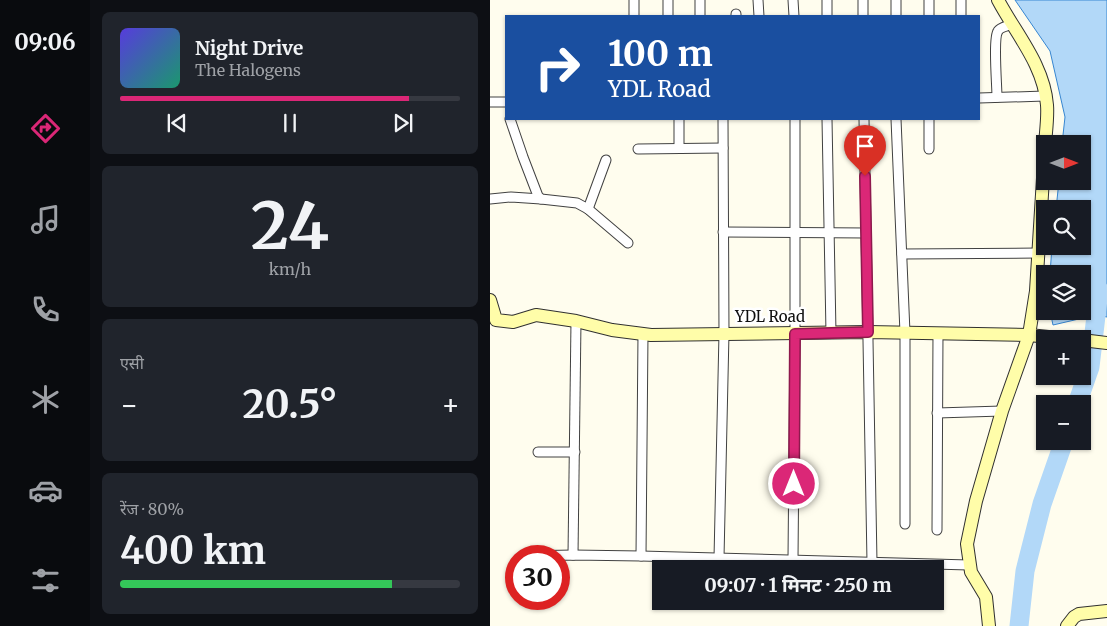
<!DOCTYPE html>
<html lang="hi">
<meta charset="utf-8">
<style>
:root{--surface:#171b24;--page:#20242c;--text:#f1f3f6;--muted:#9ea1a6;--line:#363941;--accent:#db2777}
body{margin:0;font-family:Merriweather,"Noto Sans Devanagari",serif;background:var(--page);color:var(--text);height:100vh;display:flex;flex-direction:column;font-size:19px;white-space:nowrap}
*{box-sizing:border-box;margin:0}
p{font-size:16px;color:var(--muted)}
.icon{flex:none;width:28px;height:28px;fill:none;stroke:currentColor;stroke-width:2;stroke-linecap:round;stroke-linejoin:round}
.map{position:relative;flex:1;overflow:hidden}
.drawer{display:flex;flex-direction:column;gap:12px;padding:12px;background:#0d0f14;width:400px}
.drawer>*{flex:none}
.hud{position:absolute;left:15px;top:15px;width:475px;height:105px;border-radius:0px;box-shadow:0 1px 4px #0004;background:#1a4fa0;color:#fff;overflow:hidden}
.needle{width:32px;rotate:90deg}
.controls{position:absolute;left:546px;top:135px;display:grid;gap:10px}
.controls a{display:grid;place-items:center;width:55px;height:55px;border-radius:0px;background:var(--surface);box-shadow:0 1px 4px #0004;font-size:25px}
.speed{position:absolute;left:15px;top:545px;display:flex;gap:10px;font-size:25px;font-weight:700;text-align:center}
.speed>*{display:grid;place-content:center;width:65px;height:65px;border-radius:50%;background:var(--surface);box-shadow:0 1px 4px #0004;line-height:1}
.speed .limit{border:8px solid #d22;background:#fff;color:#111}
.pin{position:absolute;display:grid;place-items:center;width:42px;height:42px;color:#fff;margin:-51px -21px;border-radius:50% 50% 50% 0;rotate:-45deg;box-shadow:0 0 5px #0007}
.pin .icon{rotate:45deg}
.me{position:absolute;width:55px;margin:-28px;rotate:0deg;stroke-linejoin:round;filter:drop-shadow(0 0 4px #0008)}
.turn{display:flex;align-items:center;gap:18px;height:105px;padding:0 20px;font-size:22px}
.turn .icon{width:65px;height:65px;stroke-width:2.5}
.turn b{display:block;font-size:35px;line-height:42px}
.big{font-size:38px;font-weight:700;line-height:1.1}
.drawer .widget{flex:1;display:flex;flex-direction:column;justify-content:center;gap:8px;min-width:0;padding:0 18px;border-radius:8px;background:var(--page)}
.drawer .dial{align-items:center;gap:0}
.dial b{font-size:65px;line-height:1}
.song{display:flex;align-items:center;gap:15px}
.cover{width:60px;height:60px;border-radius:8px;background:linear-gradient(135deg,hsl(250 70% 55%),hsl(160 70% 35%))}
.played{height:5px;border-radius:2px;background:linear-gradient(90deg,var(--accent) 85%,var(--line) 85%)}
.keys{display:flex;justify-content:space-around;direction:ltr}
.heat{display:flex;justify-content:space-between;align-items:center;font-size:28px;direction:ltr}
.charge{height:8px;border-radius:4px;background:linear-gradient(90deg,#34c759 80%,var(--line) 0)}
.trip{position:absolute;left:162px;top:560px;width:292px;height:50px;border-radius:0px;background:var(--surface);box-shadow:0 1px 4px #0004;font-weight:700;line-height:50px;text-align:center}
main{display:flex;flex:1;min-height:0}
.tab-bar{display:flex;flex-direction:column;width:90px;justify-content:space-around;align-items:center;background:#090b0e;color:var(--muted)}
.tab-bar .icon{width:35px;height:35px}
.tab-bar .selected{color:var(--accent)}
.tab-bar b{font-size:22px;color:var(--text)}
.map>svg:first-child{display:block}
.water{fill:#b2d8f8;stroke:#3786d1}
.lines{fill:none;stroke-linecap:round;stroke-linejoin:round}
.river{stroke:#b2d8f8;stroke-width:19}
.street-casing{stroke:#414141;stroke-width:11}
.secondary-casing{stroke:#303030;stroke-width:14}
.street{stroke:#fff;stroke-width:9}
.secondary{stroke:#fffda9;stroke-width:12}
.route-casing{stroke:#8e194d;stroke-width:12}
.route{stroke:#db2777;stroke-width:9}
.labels{text-anchor:middle;stroke-width:5;stroke-linejoin:round;paint-order:stroke}
.street-label{font-size:15px;fill:#0e0e0e;stroke:#fff}
</style>
<main>
<nav class="tab-bar">
<b>09:06</b>
<svg class="icon selected" aria-label="directions" viewBox="0 0 24 24"><path d="M12 3l9 9-9 9-9-9zM9 14v-3h6M13 9l2 2-2 2"/></svg>
<svg class="icon" aria-label="music" viewBox="0 0 24 24"><path d="M9 18V5l10-2v13"/><circle cx="6" cy="18" r="3"/><circle cx="16" cy="16" r="3"/></svg>
<svg class="icon" aria-label="phone" viewBox="0 0 24 24"><path d="M5 4h4l2 5-3 2q2 4 5 5l2-3 5 2v4C11 20 4 13 5 4z"/></svg>
<svg class="icon" aria-label="climate" viewBox="0 0 24 24"><path d="M12 3v18M4 7l16 10M4 17L20 7"/></svg>
<svg class="icon" aria-label="car" viewBox="0 0 24 24"><path d="M5 17H2v-5l4-1 3-4h7l3 4 3 1v5h-3M9 17h6M6 11h13"/><circle cx="7" cy="17" r="2"/><circle cx="17" cy="17" r="2"/></svg>
<svg class="icon" aria-label="filters" viewBox="0 0 24 24"><path d="M4 7h16M4 17h16"/><circle cx="9" cy="7" r="2"/><circle cx="15" cy="17" r="2"/></svg>
</nav>
<section class="drawer">
<div class="widget">
<div class="song"><i class="cover"></i><div><b>Night Drive</b><p>The Halogens</p></div></div>
<div class="played"></div>
<div class="keys"><svg class="icon" aria-label="previous" viewBox="0 0 24 24"><path d="M18 5L8 12l10 7zM5 5v14"/></svg><svg class="icon" aria-label="pause" viewBox="0 0 24 24"><path d="M8 5v14M16 5v14"/></svg><svg class="icon" aria-label="next" viewBox="0 0 24 24"><path d="M6 5l10 7-10 7zM19 5v14"/></svg></div>
</div>
<div class="widget dial"><b>24</b><p>km/h</p></div>
<div class="widget"><p>एसी</p>
<div class="heat"><a>−</a><b class="big">20.5°</b><a>+</a></div>
</div>
<div class="widget"><p>रेंज · 80%</p><b class="big">400 km</b><div class="charge"></div></div>
</section>
<div class="map">
<svg width="617" height="626" viewBox="0 0 617 626">
<rect width="100%" height="100%" fill="#fffdee"/>
<path class="water" d="M525,0H617V317L606,315L563,325L560,311H592V274H560L562,246H592V209H566L569,181H592V144H572L575,117L560,51Z"/>
<g class="lines">
<g class="river">
<path d="M587,404L600,367L609,290"/>
<path d="M529,626L535,571L552,504L574,441"/>
</g>
<g class="street-casing">
<g id="street">
<path d="M144,0V16"/>
<path d="M210,0V16"/>
<path d="M268,0L269,16"/>
<path d="M303,0L304,16"/>
<path d="M373,0V16"/>
<path d="M439,0V16"/>
<path d="M471,0V16"/>
<path d="M246,14V16"/>
<path d="M178,16V0"/>
<path d="M337,16V0"/>
<path d="M406,16V0"/>
<path d="M507,97C507,86 503,38 508,31C510,27 518,26 522,24"/>
<path d="M489,98L555,96"/>
<path d="M0,102H16"/>
<path d="M20,119L33,157L48,196L51,199L87,203L98,209L138,243"/>
<path d="M337,119L341,333"/>
<path d="M374,119L382,562"/>
<path d="M406,119L415,333V524"/>
<path d="M189,148V119"/>
<path d="M148,149L233,148"/>
<path d="M439,149V119"/>
<path d="M0,199L21,197L51,199"/>
<path d="M98,209L116,160"/>
<path d="M233,232L376,233"/>
<path d="M412,254L548,253"/>
<path d="M447,413L512,411"/>
<path d="M48,452H85"/>
<path d="M447,530L448,333"/>
<path d="M83,555L86,321"/>
<path d="M32,556L83,555L151,556L479,565"/>
<path d="M151,556L153,334"/>
<path d="M229,558L234,333L233,119"/>
<path d="M303,560L305,334V119"/>
</g>
</g>
<g class="secondary-casing">
<g id="secondary">
<path d="M508,0C526,34 554,65 557,105C558,117 556,131 555,144"/>
<path d="M0,300L6,320L23,322L46,315L86,321L122,330L161,335L378,332L539,335L578,339"/>
<path d="M592,340L617,343"/>
<path d="M499,626L496,597L481,572L477,544L486,501L512,411L539,335L546,291L555,146"/>
<path d="M577,626L584,617L589,614L617,611"/>
</g>
</g>
<use href="#street" class="street"/>
<use href="#secondary" class="secondary"/>
</g>
<g class="lines">
<g class="route-casing">
<path id="route" d="M304,484L305,334L378,332L375,176"/>
</g>
<use href="#route" class="route"/>
</g>
<g class="labels">
<g class="street-label">
<text x="280" y="322">YDL Road</text>
</g>
</g>
</svg>
<div class="controls">
<a><svg class="needle" viewBox="-14 -14 28 28"><path d="M0-13l5 13h-10z" fill="#e53935"/><path d="M0 13l5-13h-10z" fill="#9ea1a6"/></svg></a>
<a><svg class="icon" aria-label="search" viewBox="0 0 24 24"><circle cx="10" cy="10" r="6"/><path d="M15 15l6 6"/></svg></a>
<a><svg class="icon" aria-label="layers" viewBox="0 0 24 24"><path d="M12 4l9 5-9 5-9-5zM3 14l9 5 9-5"/></svg></a>
<a>+</a>
<a>−</a>
</div>
<div class="speed"><div class="limit">30</div></div>
<div class="pin" style="left:375px;top:176px;background:#d93025"><svg class="icon" aria-label="arrive" viewBox="0 0 24 24"><path d="M6 21V4h12l-3 4 3 4H6"/></svg></div>
<svg class="me" style="left:304px;top:484px" viewBox="-20 -20 40 40"><circle r="17" fill="#db2777" stroke="#fff" stroke-width="3"/><path d="M0-11L8 9 0 5-8 9z" fill="#fff"/></svg>
<div class="trip">09:07 · 1 मिनट · 250 m</div>
<div class="hud">
<div class="turn"><svg class="icon" aria-label="right" viewBox="0 0 24 24"><path d="M7 20v-9h11M14 6l5 5-5 5"/></svg><div><b>100 m</b>YDL Road</div></div>
</div>
</div>
</main>
